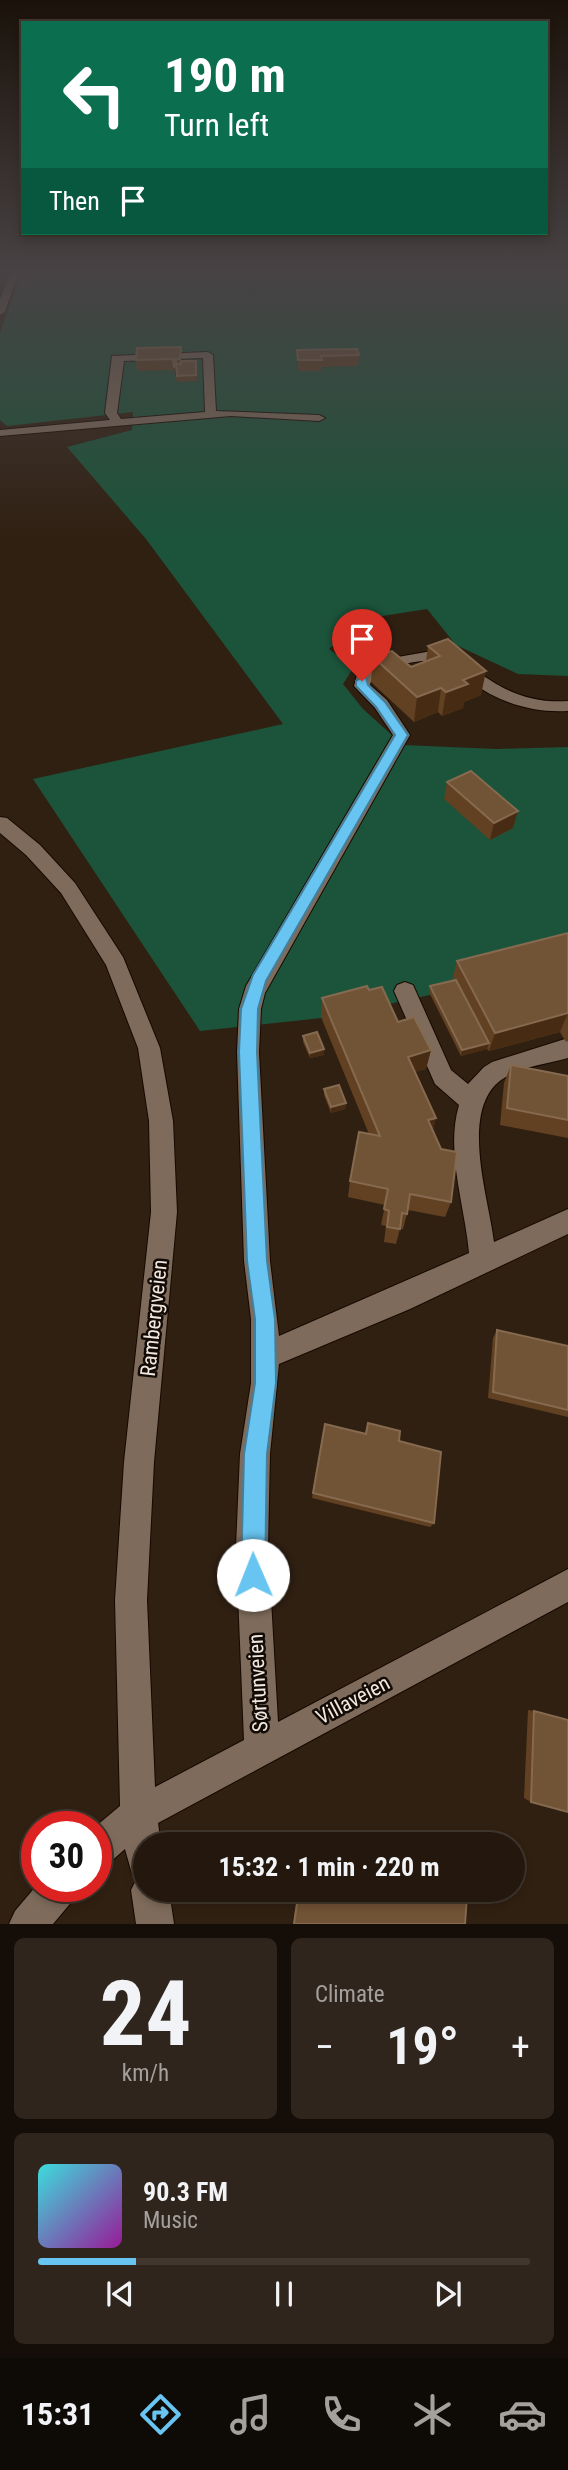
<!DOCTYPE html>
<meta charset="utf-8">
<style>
:root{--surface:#24180e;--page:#30251c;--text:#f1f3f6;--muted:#a3a09e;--line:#41372e;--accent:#68c4f0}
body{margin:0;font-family:"Roboto Condensed",sans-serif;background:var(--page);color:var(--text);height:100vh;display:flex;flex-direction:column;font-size:26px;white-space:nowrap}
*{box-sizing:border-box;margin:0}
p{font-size:23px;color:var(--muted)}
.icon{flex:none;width:38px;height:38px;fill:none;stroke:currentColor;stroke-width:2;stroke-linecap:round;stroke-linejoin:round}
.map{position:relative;height:1924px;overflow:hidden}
.side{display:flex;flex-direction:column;gap:14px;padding:14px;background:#140d08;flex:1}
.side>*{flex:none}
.top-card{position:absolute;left:21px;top:21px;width:527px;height:214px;border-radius:0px;box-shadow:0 4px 10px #0003,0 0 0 2px var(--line);background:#0b6e4f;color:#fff;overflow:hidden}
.speed{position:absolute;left:21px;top:1811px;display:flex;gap:14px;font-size:35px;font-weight:700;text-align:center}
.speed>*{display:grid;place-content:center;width:91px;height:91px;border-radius:50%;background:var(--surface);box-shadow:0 4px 10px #0003,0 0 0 2px var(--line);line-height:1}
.speed .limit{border:10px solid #d22;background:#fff;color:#111}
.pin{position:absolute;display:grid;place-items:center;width:60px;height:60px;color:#fff;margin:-72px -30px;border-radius:50% 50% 50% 0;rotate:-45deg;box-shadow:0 0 7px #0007}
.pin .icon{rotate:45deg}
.me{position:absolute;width:77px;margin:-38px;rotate:359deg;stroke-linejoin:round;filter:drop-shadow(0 0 5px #0008)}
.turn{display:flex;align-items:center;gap:24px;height:147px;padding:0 28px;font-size:32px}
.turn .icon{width:91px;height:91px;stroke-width:2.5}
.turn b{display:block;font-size:49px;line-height:60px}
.then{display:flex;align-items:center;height:66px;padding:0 28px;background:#0003;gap:14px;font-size:26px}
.big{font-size:52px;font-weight:700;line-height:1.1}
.side .card{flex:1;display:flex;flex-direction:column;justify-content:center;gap:10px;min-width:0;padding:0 24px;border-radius:10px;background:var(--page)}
.side .dial{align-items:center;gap:0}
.dial b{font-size:91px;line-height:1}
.song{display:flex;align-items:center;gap:21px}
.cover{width:84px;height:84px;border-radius:10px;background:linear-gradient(135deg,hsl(180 70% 55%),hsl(300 70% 35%))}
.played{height:7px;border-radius:4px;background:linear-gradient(90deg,var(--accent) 20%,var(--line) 20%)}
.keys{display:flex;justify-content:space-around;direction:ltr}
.heat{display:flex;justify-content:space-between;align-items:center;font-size:38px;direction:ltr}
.side .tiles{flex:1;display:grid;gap:14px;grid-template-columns:1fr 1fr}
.card:last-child{grid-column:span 2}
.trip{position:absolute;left:133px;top:1832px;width:392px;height:70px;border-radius:35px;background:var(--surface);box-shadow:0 4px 10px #0003,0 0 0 2px var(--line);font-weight:700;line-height:70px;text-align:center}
.dock{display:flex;height:112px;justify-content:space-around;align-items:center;background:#0e0a06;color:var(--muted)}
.dock .icon{width:49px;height:49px}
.dock .current{color:var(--accent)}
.dock b{font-size:32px;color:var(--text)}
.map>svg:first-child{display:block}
.green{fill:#1b543a}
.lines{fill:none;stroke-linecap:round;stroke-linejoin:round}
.minor-casing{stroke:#170901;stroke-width:2}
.minor{fill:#7e6b5b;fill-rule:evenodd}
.wall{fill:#614121}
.shaded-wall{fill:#472c13}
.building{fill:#715336;stroke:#856a50;stroke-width:2}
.route{fill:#68c4f0;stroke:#447f9c;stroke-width:2}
.labels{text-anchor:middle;stroke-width:5;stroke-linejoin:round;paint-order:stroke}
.near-street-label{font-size:21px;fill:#f3e8df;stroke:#120b06}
</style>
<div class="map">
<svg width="568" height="1924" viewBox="0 0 568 1924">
<rect width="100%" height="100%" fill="#302012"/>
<path class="green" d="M22,271H568V676L518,674L456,645L427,609L363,619L329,649L354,667L343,684L363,709L403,745L496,749L568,747V964L331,1017L200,1031L33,779L283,724L146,539L67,447L132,430L133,412L7,426L0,420V333Z"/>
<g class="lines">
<g class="minor-casing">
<g id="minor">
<path d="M11,271H19L5,312L0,315V299Z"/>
<path d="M208,352L213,355L216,411L319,415L325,418L319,421L231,416L0,436V430L110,420L105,413L112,356ZM203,358L205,412L121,419L117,413L124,361Z"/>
<path d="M432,651C460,655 468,666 490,680C514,696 539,703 568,701V711C533,713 500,703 471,682C461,674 453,665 440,662C416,657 393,667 372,678L370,685L387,700L410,735L265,993L261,1009L259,1052L270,1261L279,1336L469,1253C465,1206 445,1152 459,1105L435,1084L394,991L397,985L405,982L413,985L451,1070L468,1084L484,1067L492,1062L568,1038V1058C546,1064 520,1067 501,1080C459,1111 489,1199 494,1242L568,1209V1234L410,1309L279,1364L270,1454L268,1547L278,1722L568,1569V1602L158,1823L161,1844H145V1890H169L174,1924H136L131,1890L138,1876L132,1874L125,1849L109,1863L96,1868L95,1827L120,1806L115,1600L124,1462L151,1212L149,1121L138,1048L106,965L61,893L26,855L0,833V817L7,818L40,845L75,883L123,957L160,1048L173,1121L177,1212L154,1462L147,1600L155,1787L244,1740L236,1547L240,1454L251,1383V1319L244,1261L237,1052L239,1009L246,986L393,735L375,708L354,686L357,675L392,658Z"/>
<path d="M37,1885L79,1886L74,1899L53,1924H9L15,1911Z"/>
</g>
</g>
<use href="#minor" class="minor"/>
</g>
<g class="wall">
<path d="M181,347V361H196L197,381L177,382L174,370L137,371L136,360Z"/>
<path d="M297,350L359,355L358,366L321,367V371H298Z"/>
<path d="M428,646L481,695L464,702L463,708L442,716L438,712L414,722L371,682L373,657L411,667L426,661Z"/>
<path d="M447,782L518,811L513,828L490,840L444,799Z"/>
<path d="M568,933V1041L566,1042L560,1032L489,1051L487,1049L461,1056L429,992L430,986L452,981L457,961Z"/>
<path d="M369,990L398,1022L431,1050L426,1069L415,1072L433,1130L451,1202L445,1217L408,1210L403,1229H400L396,1244L384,1242L386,1226L381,1225L385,1205L348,1197L350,1181L369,1134L321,1017L322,998Z"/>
<path d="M303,1036L324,1049V1055L310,1058L303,1042Z"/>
<path d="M511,1065L568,1076V1138L500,1125L504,1083Z"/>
<path d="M324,1089L346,1103L345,1109L331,1113L324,1095Z"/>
<path d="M497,1330L568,1346V1417L488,1398L493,1338Z"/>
<path d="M368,1423L399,1441L434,1523L430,1527L312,1498L325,1424L365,1433Z"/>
<path d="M528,1710L534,1711L531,1802L524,1798Z"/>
<path d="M298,1890H461L465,1924H293Z"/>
</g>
<g class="shaded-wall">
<path d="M176,359L177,377L176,376V377H175L174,367Z"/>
<path d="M486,671L481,695L464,702L463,708L442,716L446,692L463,680Z"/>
<path d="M441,688L438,712L414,722L417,697Z"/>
<path d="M518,811L513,828L490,840L494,823Z"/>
<path d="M568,1013L560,1032L489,1051L495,1033Z"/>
<path d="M489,1043L487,1049L461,1056L462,1050Z"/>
<path d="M324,1049V1055L310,1058V1053Z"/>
<path d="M431,1050L426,1069L404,1075L408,1057Z"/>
<path d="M346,1103L345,1109L331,1113V1107Z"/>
<path d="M436,1118L432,1135L428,1120Z"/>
<path d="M446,1890H461L467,1896Z"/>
</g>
<g class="building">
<path d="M181,347L180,359H176V366L174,367L173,359L136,360L137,348Z"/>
<path d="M357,349L359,355L321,356L322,360H298L297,350Z"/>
<path d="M181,361H196V375L177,376L176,364H181Z"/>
<path d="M448,639L486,671L463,680L468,684L446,692L441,688L417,697L373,657L392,651L411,667L440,656L428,646Z"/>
<path d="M471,771L518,811L494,823L447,782Z"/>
<path d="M568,933V1013L495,1033L457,961Z"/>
<path d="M456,980L489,1043L462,1050L430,986Z"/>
<path d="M367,986L369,990L382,987L398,1022L414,1017L431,1050L408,1057L436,1118L428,1120L441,1149L457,1152L451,1202L410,1194L407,1214L402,1213L400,1229L387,1227L389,1211L384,1209L388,1189L350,1181L359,1132L380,1136L322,998Z"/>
<path d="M317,1032L324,1049L310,1053L303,1036Z"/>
<path d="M511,1065L568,1076V1120L507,1108Z"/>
<path d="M339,1085L346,1103L331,1107L324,1089Z"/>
<path d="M497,1330L568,1346V1410L493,1392Z"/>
<path d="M368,1423L400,1431L399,1441L441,1452L434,1523L313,1493L325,1424L366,1434Z"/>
<path d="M534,1711L568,1720V1812L531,1802Z"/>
<path d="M299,1890H446L467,1896L465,1924H294Z"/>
</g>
<linearGradient id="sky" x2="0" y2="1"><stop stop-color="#1a120a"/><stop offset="0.5" stop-color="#484244"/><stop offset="1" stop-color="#484244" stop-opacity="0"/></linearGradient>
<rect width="568" height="541" fill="url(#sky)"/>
<path class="route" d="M362,677L366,678L368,685L385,702L408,735L266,981L258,1009L257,1052L267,1261L275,1319L276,1383L267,1454L265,1575L261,1583L253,1587L244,1583L241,1575L244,1454L255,1383V1319L247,1261L239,1052L241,1009L253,975L395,735L376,707L356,686V681Z"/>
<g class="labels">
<g class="near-street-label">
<text transform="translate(154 1318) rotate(-84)" y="7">Rambergveien</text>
<text transform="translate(258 1683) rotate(-93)" y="7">Sørtunveien</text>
<text transform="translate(353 1700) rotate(-28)" y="7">Villaveien</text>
</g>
</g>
</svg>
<div class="speed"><div class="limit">30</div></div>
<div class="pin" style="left:362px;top:681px;background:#d93025"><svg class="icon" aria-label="arrive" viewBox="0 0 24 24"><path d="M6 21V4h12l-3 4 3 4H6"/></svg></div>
<svg class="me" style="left:253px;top:1575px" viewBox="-20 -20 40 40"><circle r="19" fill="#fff"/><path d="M0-13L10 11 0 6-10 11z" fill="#68c4f0"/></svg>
<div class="trip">15:32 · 1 min · 220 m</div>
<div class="top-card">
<div class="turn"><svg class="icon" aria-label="left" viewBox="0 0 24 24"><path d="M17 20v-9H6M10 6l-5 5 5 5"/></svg><div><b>190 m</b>Turn left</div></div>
<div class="then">Then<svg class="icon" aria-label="arrive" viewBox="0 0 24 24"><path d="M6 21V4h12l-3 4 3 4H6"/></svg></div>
</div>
</div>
<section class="side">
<div class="tiles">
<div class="card dial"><b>24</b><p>km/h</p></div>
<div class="card"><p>Climate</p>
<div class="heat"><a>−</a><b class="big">19°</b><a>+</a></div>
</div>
<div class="card">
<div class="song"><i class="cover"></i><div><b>90.3 FM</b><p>Music</p></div></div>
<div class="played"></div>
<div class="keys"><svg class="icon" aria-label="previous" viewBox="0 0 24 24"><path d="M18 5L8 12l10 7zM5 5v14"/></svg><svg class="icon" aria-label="pause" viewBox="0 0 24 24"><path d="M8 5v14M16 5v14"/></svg><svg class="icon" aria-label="next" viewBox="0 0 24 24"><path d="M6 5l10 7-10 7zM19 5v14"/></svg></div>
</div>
</div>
</section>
<nav class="dock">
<b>15:31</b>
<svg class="icon current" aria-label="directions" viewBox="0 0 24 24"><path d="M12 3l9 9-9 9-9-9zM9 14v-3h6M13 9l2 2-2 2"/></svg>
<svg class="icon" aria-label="music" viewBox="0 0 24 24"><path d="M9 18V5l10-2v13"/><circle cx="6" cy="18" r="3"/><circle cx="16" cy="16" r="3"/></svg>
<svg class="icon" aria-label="phone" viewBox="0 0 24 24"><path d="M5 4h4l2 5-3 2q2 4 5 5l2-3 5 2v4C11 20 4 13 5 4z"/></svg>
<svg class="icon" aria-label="climate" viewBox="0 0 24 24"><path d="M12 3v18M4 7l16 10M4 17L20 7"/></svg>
<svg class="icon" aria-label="car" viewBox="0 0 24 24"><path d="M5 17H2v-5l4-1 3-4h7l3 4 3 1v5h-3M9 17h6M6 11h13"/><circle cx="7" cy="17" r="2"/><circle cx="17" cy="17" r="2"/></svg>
</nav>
